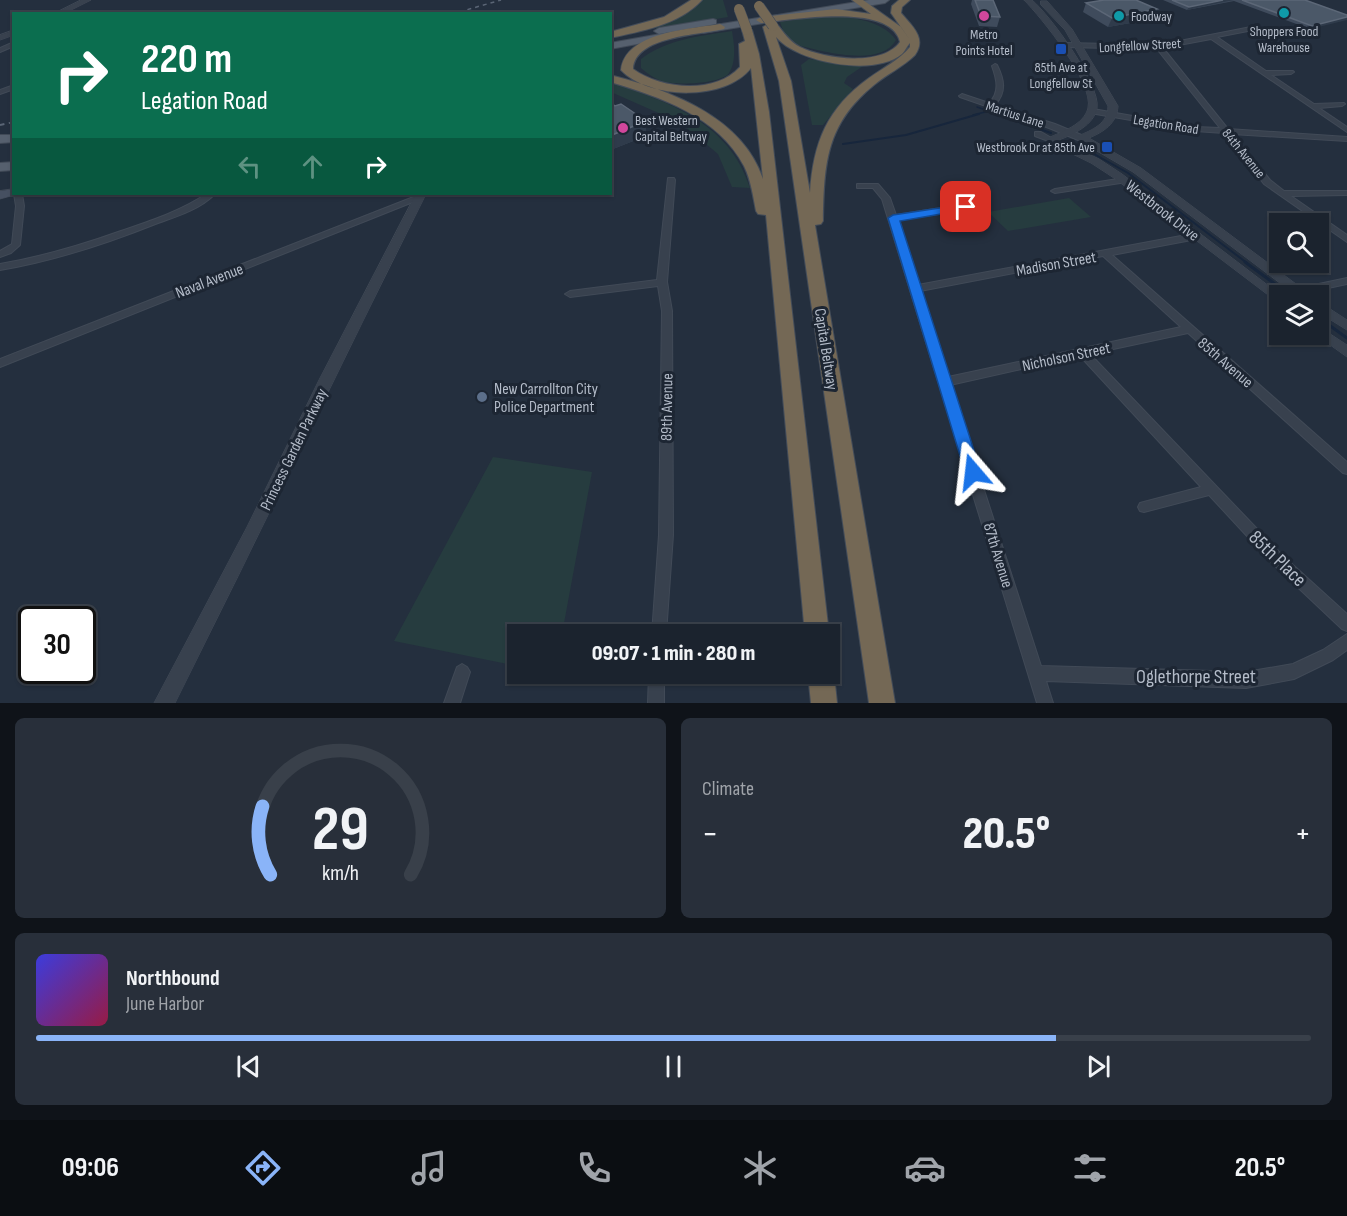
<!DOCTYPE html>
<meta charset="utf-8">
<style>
:root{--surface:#1b232e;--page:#282f3a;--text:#f1f3f6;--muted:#a0a4aa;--line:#39404a;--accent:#8ab4f8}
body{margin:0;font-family:"Sofia Sans Condensed",sans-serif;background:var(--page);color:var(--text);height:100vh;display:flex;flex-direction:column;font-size:22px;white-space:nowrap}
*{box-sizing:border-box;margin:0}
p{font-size:20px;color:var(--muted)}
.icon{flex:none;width:33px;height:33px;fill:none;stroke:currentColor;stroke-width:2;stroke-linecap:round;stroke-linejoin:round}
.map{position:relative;height:703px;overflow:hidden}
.sheet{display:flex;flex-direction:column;gap:15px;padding:15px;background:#0f1319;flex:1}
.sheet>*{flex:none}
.hud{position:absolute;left:12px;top:12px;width:600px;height:183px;border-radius:0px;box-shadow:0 2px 4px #0004,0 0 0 2px var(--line);background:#0b6e4f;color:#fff;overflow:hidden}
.buttons{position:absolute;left:1269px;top:213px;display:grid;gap:12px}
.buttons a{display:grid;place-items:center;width:60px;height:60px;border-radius:0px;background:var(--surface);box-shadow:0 2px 4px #0004,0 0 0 2px var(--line);font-size:30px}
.speed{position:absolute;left:18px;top:606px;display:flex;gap:12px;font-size:30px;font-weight:700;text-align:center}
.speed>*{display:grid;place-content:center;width:78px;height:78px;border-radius:50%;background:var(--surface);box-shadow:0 2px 4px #0004,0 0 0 2px var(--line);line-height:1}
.speed .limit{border:3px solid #111;border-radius:9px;background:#fff;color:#111}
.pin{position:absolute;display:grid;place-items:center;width:51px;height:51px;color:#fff;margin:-26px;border-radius:12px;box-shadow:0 3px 9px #0006}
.me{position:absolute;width:66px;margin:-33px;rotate:343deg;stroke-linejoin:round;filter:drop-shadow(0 0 4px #0008)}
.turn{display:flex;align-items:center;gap:21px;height:126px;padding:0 30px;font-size:27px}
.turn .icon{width:78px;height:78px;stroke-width:2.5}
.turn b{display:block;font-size:42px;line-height:51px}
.lanes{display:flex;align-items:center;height:57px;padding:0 30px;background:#0003;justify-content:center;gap:30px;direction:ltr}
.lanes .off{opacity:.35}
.big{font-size:45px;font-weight:800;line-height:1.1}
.sheet .widget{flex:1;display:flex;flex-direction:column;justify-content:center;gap:9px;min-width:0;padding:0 21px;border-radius:9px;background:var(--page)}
.sheet .dial{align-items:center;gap:0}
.dial svg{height:156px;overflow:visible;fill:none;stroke:var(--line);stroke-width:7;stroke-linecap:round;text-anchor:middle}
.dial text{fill:var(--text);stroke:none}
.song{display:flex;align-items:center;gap:18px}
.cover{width:72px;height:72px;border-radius:9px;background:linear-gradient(135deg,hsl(240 70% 55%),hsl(340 70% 35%))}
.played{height:6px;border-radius:3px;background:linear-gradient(90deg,var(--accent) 80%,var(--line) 80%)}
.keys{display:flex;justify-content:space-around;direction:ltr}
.heat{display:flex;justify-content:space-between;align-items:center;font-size:33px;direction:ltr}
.sheet .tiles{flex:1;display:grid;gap:15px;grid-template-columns:1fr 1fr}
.widget:last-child{grid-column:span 2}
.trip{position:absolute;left:507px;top:624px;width:333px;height:60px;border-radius:0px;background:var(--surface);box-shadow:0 2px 4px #0004,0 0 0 2px var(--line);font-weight:800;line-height:60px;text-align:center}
.menu{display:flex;height:96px;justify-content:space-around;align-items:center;background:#0b0e12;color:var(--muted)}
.menu .icon{width:42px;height:42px}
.menu .selected{color:var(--accent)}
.menu b{font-size:27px;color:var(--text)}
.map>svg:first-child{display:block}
.green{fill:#263c3f}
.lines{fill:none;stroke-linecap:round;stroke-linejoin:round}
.stream-far2{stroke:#17263c;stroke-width:1.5}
.stream-far1{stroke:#17263c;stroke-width:2}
.stream{stroke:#17263c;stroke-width:3}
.minor-casing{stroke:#414a57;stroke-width:2}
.tertiary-casing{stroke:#414a57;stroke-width:1}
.secondary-casing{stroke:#414a57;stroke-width:1}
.primary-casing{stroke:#414a57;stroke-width:2}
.motorway-casing{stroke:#434c59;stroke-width:2}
.minor{fill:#38414e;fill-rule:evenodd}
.tertiary{fill:#38414e;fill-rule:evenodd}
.secondary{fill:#465061;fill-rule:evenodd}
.primary{fill:#56606e;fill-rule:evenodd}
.motorway{fill:#746855;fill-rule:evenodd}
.rail-far1{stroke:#5a6575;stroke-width:1.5;stroke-dasharray:4 4;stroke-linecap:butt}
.rail{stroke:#5a6575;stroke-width:2;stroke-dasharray:4.5 4.5;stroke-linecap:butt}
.motorway-bridge-casing{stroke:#434c59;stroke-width:11;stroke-linecap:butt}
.motorway-bridge{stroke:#746855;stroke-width:10}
.wall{fill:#3f4b5c}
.shaded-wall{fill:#2f3b4b}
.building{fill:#4b5868;stroke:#5c6777;stroke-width:1.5}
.route{fill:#1a73e8;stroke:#114b97;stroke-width:1.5}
.culture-dot{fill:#0f9aa8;stroke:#1d2633;stroke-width:2}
.hotel-dot{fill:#d1479c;stroke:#1d2633;stroke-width:2}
.transit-dot{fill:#1a4fb4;stroke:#1d2633;stroke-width:2}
.service-dot{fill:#5c6f8a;stroke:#1d2633;stroke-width:2}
.labels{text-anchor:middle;stroke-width:6;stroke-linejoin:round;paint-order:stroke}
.far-poi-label{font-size:14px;fill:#b4bcc9;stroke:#1d2633}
.far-street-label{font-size:14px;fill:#b4bcc9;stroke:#1d2633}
.street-label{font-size:16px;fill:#b4bcc9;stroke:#1d2633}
.poi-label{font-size:16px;fill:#b4bcc9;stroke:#1d2633;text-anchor:start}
.near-street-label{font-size:20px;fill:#b4bcc9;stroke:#1d2633}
</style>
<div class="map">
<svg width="1347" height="703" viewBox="0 0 1347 703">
<rect width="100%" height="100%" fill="#242f3e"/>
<g class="green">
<path d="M701,0H723L728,17L657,29L654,27L676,19Z"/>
<path d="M822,16C846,16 882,19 896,40C880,69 818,50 793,44L785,36L780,22Z"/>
<path d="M732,31C734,43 737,61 729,73C721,84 678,85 665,82C656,80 648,74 641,68V59C667,39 700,36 732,31Z"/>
<path d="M809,59L863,66L847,77L844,83L853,89L823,125H812L801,65Z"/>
<path d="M611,82C670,103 729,122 750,188L732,187L718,154L681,123L611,92Z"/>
<path d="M1069,198L1091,217L1008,231L988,212Z"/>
<path d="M493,457L592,472L562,634H518L517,666L394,641Z"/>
</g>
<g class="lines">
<g class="stream-far2">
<path d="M977,107L1000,115"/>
<path d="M973,115L989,111"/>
</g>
<g class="stream-far1">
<path d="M996,114L1051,133"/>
<path d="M843,144L906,135L979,114"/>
<path d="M1078,145L1128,173L1247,263"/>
</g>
<g class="stream">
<path d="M1245,262L1291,296"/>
<path d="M1318,317L1347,338"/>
</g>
<g class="minor-casing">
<g id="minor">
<path d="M1251,27L1254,29L1253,30L1217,37L1266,71H1293L1294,72L1291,74L1271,75L1314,104L1344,103L1345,104L1342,106L1319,108L1347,127V132L1211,39L1163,48L1228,129L1347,137V141L1232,134L1270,180L1284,191H1347V195L1291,196L1347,235V242L1264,184L1224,133L1195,131L1090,113L1089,111L1093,109L1195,127L1220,128L1157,49L1064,47L1061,45L1064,43L1159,45Z"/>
<path d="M14,42V46L0,52V48Z"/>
<path d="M995,64L997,65C1004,79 1007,92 995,105L1055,124L1084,136V140H1078L1049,128L960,97L959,96L962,94L989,103C1000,92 997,80 992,66Z"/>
<path d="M14,85V89L0,94V90Z"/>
<path d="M1035,132H1041L1055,140L1051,142L1035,136Z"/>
<path d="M668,178H674L675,180L667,282L672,311L673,535L666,634H652L659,535L662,311L658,286L570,297L565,294L570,291L657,280Z"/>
<path d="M1124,178L1128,180L1127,182L1055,193L1051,191L1055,189Z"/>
<path d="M857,184H878L890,198L896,215L966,204L970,207L966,210L897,220L918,285L1197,233L1200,234V238L1197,239L1112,255L1347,462V474L1343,473L1188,333L1090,354L1282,555L1347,614V631L1342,629L1272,563L1209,495L1144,512L1140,511L1138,507L1140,503L1201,487L1080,356L950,385L1041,666L1246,672L1293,664L1323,650L1347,634V650L1333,660L1294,679L1246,688L1046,681L1053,703H1037L882,199L873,188H857ZM1103,256L1181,327L948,377L920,291Z"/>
<path d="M14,194H22L24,206L20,245L11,253L0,257V251L12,244L16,206Z"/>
<path d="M206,194H215C200,209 178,216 158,223C108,243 54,261 0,270V264C41,257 82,245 121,231C150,221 181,211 206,194Z"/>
<path d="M416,196H419L423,198L0,367V359Z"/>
<path d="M1347,278V284L1300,294L1295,291L1300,288Z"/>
<path d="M462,664L467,667L470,672L460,703H444L457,667Z"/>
<path d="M649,674H664V703H648Z"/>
</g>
</g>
<g class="tertiary-casing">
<g id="tertiary">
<path d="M81,0H91L63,14H53Z"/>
<path d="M1024,0H1032C1050,15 1101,85 1097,108C1094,125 1074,134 1059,140L1099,159L1122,174L1282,296H1280V304L1114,178L1091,163L1048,142V138C1061,132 1084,125 1088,108C1094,83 1042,18 1024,0Z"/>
<path d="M1041,1H1047L1072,29L1118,106C1117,124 1103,132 1089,138L1141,168L1312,296H1297L1133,172L1078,140V136C1092,130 1108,124 1108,106L1065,30L1041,5Z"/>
<path d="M14,30V35L0,40V35Z"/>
<path d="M416,194H426C341,363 260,534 175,703H154L247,527L319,380Z"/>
<path d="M1318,301L1347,320V330L1318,312Z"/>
<path d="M1318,326L1347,345V357L1315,334H1318Z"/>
</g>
</g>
<g class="secondary-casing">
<path id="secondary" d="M14,189V194H18L0,199V191Z"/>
</g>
<g class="primary-casing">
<g id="primary">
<path d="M869,0H889L885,3L703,33L698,30L703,27Z"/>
<path d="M713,19L716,20V24L659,34L654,31L659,28Z"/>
<path d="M672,32L675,33V37L610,49V43Z"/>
<path d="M0,135H14V142L0,143Z"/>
<path d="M14,162V170L0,171V163Z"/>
</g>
</g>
<g class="motorway-casing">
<g id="motorway">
<path d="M691,0H702C679,25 642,31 610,38V32L664,17Z"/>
<path d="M852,0H863L901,27L910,40L891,13L892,6L899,0H910L902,7L901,13C912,26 927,38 915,55C903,67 887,74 874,85C826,124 824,163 823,221L821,224L815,225L895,703H869L779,81L763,27L768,24H777C783,32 790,42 800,47C824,59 882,67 900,42C891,2 790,20 761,23L756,20L761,17L836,9L871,14ZM776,37C798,63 875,77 902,54C905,51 907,46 910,43V47C899,60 883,68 869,78C827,108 813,143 810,193L791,81Z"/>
<path d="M720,24L725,27L724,29C699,35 635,36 633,69C661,89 714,95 740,67L739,44L745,41L742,30L747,27L752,30L759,54L769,112L829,634H805L766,215L758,214L756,211C753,196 751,180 744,166C718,116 660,97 610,82V75C669,90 742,116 763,179L751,68C726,101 649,100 621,70C625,32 690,29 720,24Z"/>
<path d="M830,665L834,674L837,703H811L808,674H830Z"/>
</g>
</g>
<use href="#minor" class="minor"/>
<use href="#tertiary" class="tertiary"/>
<use href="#secondary" class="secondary"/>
<use href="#primary" class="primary"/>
<use href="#motorway" class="motorway"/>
<path class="rail-far1" d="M452,14L501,0"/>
<path class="rail" d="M0,125L14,122"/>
<g class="motorway-bridge-casing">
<g id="motorway-bridge">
<path d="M759,6L773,26"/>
<path d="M739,9L747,30"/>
</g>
</g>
<use href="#motorway-bridge" class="motorway-bridge"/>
</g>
<g class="wall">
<path d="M972,0H993L1000,17L997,27L979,26L971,4Z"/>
<path d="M1163,0H1305L1347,15L1310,29L1234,1L1187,10Z"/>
<path d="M1086,3L1153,19L1108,27L1083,12Z"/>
<path d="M610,103L646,136L613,149L610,147Z"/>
</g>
<g class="shaded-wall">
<path d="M1223,0H1234L1187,10L1189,7Z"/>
<path d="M1157,9L1153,19L1108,27L1112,18Z"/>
<path d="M1347,17V20L1310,29L1312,26Z"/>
<path d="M646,121V136L613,149L612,135Z"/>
</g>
<g class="building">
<path d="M975,0H993L1000,17L981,16Z"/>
<path d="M1104,0H1136L1157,9L1112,18L1086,3Z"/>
<path d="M1172,0H1223L1189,7Z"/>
<path d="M1242,0H1305L1347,15V17L1312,26Z"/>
<path d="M610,103L615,106L621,104L646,121L612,135L610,133Z"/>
</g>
<path class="route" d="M966,204L972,207L970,209L900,221L981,472L978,476L973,478L967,476L965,472L888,218L893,215Z"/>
<g class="culture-dot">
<circle cx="1284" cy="13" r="6"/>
<circle cx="1119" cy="16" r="6"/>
</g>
<g class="hotel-dot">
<circle cx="984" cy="16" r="6"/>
<circle cx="623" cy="128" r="6"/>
</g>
<g class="transit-dot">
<rect x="1055" y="43" width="12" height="12" rx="3"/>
<rect x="1101" y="141" width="12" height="12" rx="3"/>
</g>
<circle class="service-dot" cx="482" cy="397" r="6"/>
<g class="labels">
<g class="far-poi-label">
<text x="1131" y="21" text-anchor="start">Foodway</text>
<text x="1284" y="36">Shoppers Food<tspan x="1284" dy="16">Warehouse</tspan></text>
<text x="984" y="39">Metro<tspan x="984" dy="16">Points Hotel</tspan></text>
<text x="1061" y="72">85th Ave at<tspan x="1061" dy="16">Longfellow St</tspan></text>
<text x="635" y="125" text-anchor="start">Best Western<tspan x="635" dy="16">Capital Beltway</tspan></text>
<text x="1095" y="152" text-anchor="end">Westbrook Dr at 85th Ave</text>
</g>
<g class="far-street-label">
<text transform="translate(1140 45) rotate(-3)" y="5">Longfellow Street</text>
<text transform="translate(1015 114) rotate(18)" y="5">Martius Lane</text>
<text transform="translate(1166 124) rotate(9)" y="5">Legation Road</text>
<text transform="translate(1244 153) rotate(51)" y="5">84th Avenue</text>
</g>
<g class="street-label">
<text transform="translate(1163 210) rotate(38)" y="6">Westbrook Drive</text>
<text transform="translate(1056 263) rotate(-10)" y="6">Madison Street</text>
<text transform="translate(209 280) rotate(-21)" y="6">Naval Avenue</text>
<text transform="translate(827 349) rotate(81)" y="6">Capital Beltway</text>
<text transform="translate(1066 356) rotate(-12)" y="6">Nicholson Street</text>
<text transform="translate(1226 362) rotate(41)" y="6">85th Avenue</text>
<text transform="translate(666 407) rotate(-89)" y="6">89th Avenue</text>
<text transform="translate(293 449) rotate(-64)" y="6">Princess Garden Parkway</text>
<text transform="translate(999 555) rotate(73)" y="6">87th Avenue</text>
</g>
<g class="poi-label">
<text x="494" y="394">New Carrollton City<tspan x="494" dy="18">Police Department</tspan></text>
</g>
<g class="near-street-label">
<text transform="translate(1278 558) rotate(44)" y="7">85th Place</text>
<text x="1196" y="683">Oglethorpe Street</text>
</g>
</g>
</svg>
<div class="buttons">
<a><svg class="icon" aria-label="search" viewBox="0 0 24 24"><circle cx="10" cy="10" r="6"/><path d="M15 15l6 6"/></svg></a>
<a><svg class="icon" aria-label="layers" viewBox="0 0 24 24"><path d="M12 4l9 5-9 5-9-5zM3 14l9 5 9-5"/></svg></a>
</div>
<div class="speed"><div class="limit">30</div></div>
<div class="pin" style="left:966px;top:207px;background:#d93025"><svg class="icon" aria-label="arrive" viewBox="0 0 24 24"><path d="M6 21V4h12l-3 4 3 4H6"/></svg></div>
<svg class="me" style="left:973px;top:472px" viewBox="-20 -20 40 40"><path d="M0-17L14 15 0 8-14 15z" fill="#1a73e8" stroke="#fff" stroke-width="4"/></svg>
<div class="trip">09:07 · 1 min · 280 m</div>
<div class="hud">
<div class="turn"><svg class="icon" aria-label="right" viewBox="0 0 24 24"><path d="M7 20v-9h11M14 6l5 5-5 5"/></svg><div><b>220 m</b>Legation Road</div></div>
<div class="lanes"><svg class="icon off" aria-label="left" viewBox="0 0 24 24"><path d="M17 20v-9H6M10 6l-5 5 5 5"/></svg><svg class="icon off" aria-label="ahead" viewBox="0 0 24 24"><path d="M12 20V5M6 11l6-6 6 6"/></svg><svg class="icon" aria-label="right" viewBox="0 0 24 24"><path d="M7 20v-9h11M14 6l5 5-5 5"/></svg></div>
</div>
</div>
<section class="sheet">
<div class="tiles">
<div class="widget dial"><svg viewBox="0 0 100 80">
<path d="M14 69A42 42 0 1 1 86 69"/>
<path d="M14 69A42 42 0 0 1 10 34" stroke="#8ab4f8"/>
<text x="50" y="56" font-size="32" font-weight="700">29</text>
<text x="50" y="72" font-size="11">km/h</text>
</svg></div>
<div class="widget"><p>Climate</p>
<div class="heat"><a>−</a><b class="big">20.5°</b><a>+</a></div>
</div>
<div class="widget">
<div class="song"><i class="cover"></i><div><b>Northbound</b><p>June Harbor</p></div></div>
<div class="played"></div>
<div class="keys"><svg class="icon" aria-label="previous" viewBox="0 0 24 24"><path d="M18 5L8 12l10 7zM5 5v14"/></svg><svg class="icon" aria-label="pause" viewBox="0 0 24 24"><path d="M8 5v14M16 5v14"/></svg><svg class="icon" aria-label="next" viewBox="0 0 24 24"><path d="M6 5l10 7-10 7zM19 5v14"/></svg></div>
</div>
</div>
</section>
<nav class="menu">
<b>09:06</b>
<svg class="icon selected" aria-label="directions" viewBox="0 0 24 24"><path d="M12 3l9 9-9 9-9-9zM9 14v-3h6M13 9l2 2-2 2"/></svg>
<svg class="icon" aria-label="music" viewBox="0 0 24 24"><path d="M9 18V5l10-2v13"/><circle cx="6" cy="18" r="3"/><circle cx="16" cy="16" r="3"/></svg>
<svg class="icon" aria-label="phone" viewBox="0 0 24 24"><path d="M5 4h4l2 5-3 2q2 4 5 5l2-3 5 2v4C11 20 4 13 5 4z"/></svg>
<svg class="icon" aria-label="climate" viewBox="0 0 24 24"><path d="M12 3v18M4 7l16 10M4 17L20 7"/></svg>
<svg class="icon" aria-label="car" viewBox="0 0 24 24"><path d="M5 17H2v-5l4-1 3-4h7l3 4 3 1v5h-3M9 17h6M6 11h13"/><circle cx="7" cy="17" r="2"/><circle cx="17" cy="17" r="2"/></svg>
<svg class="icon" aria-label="filters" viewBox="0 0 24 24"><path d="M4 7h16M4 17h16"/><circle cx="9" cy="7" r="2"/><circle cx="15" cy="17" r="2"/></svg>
<b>20.5°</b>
</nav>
